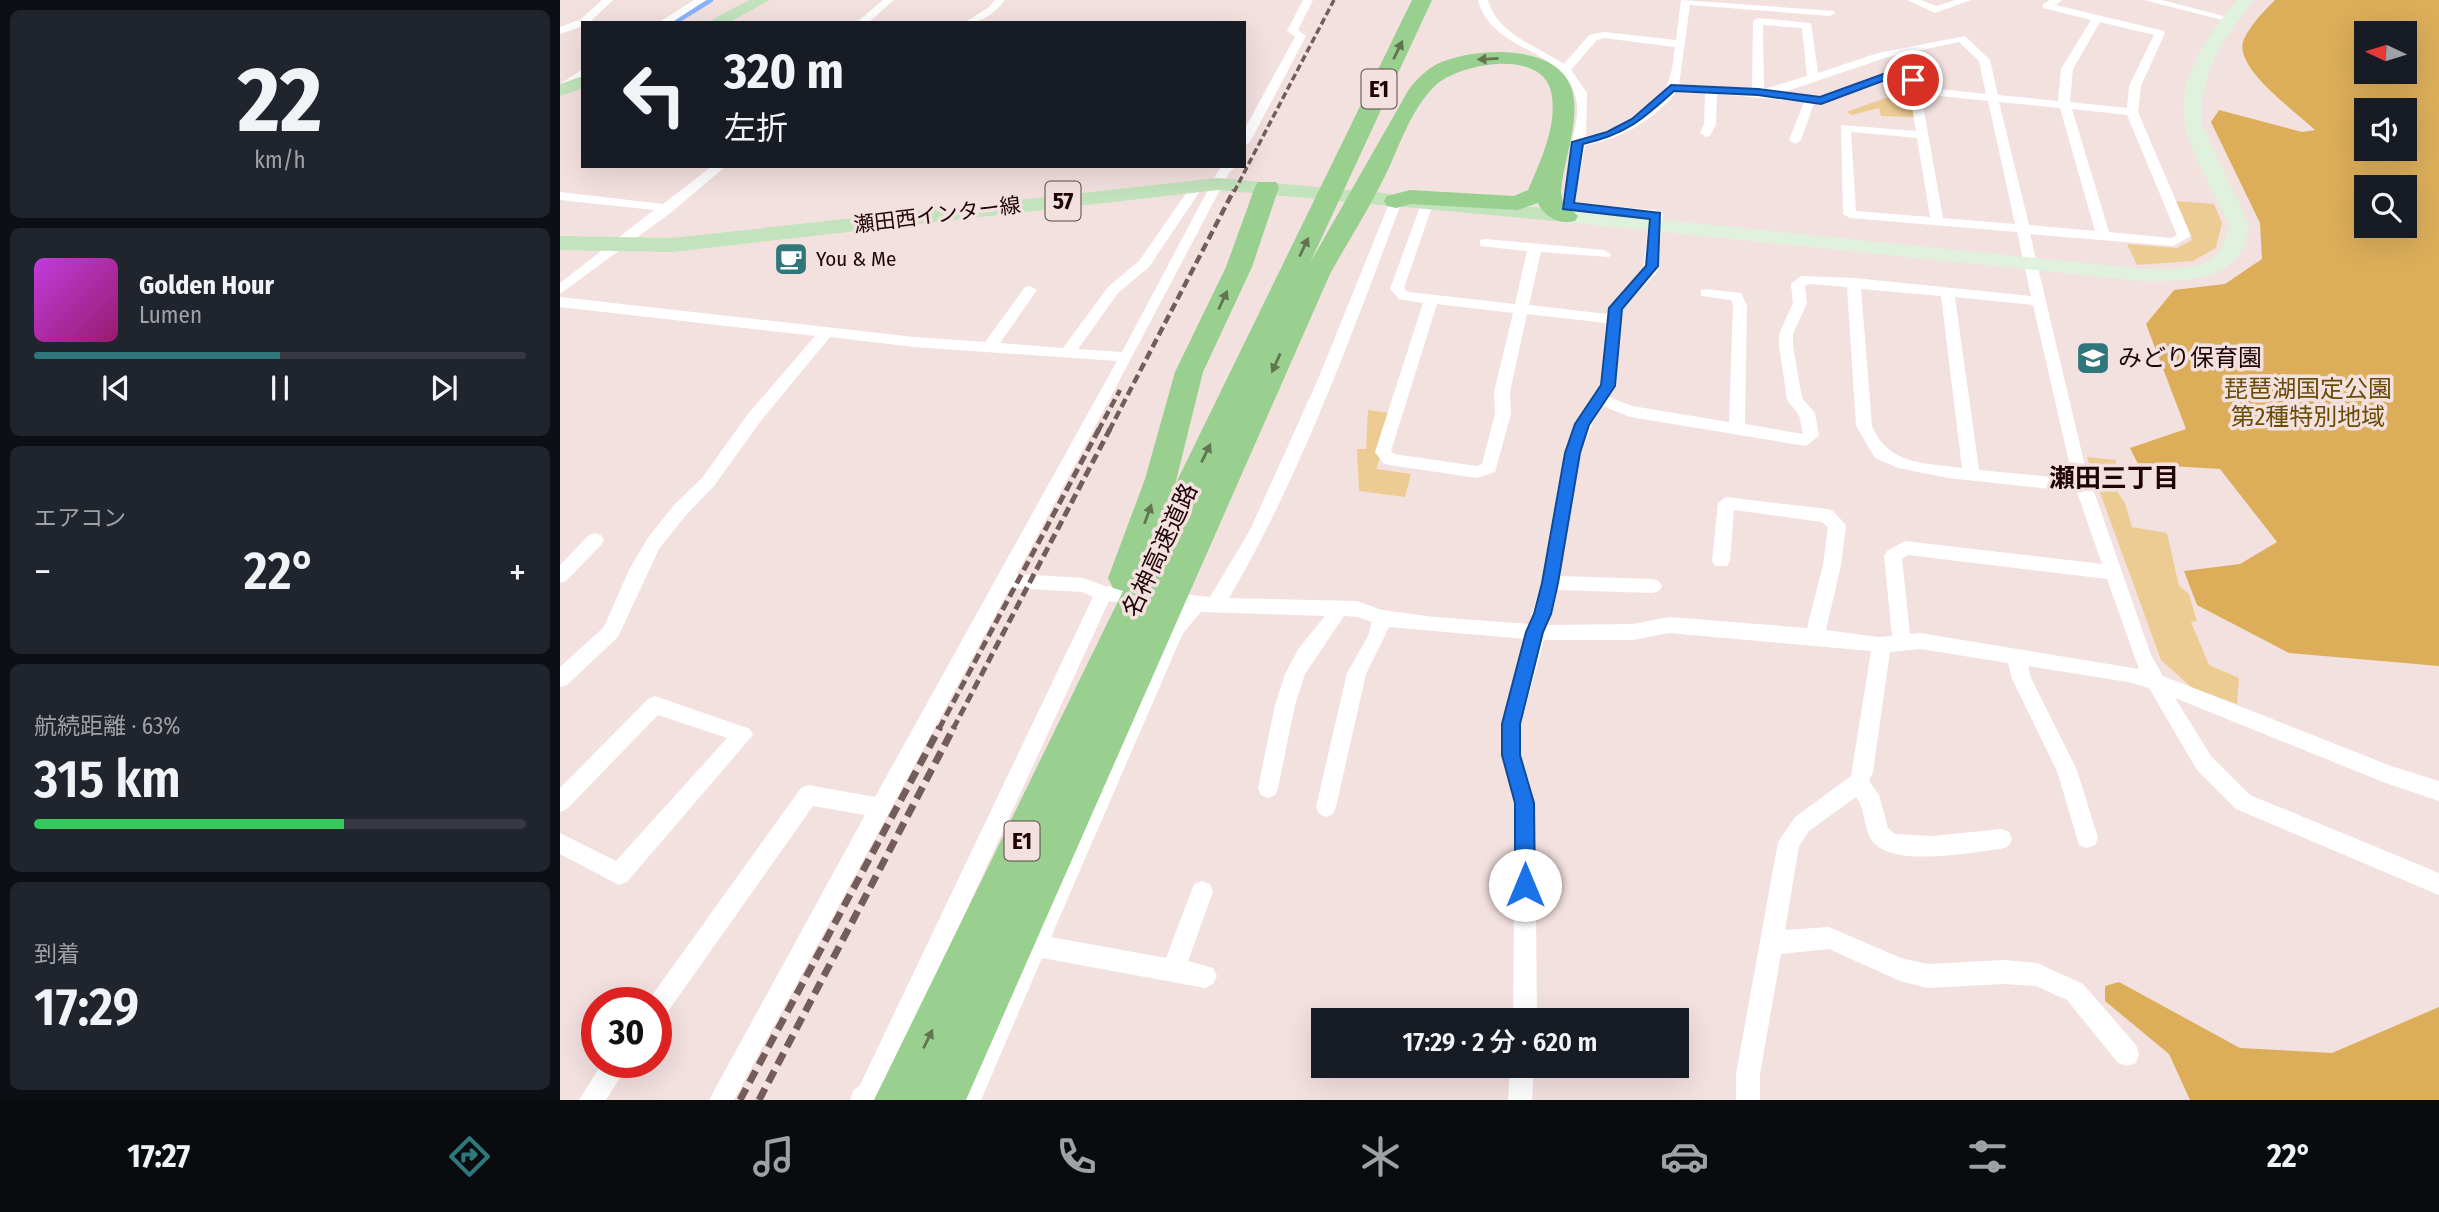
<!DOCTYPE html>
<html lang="ja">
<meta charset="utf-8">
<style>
:root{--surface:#171b24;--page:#20242c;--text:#f1f3f6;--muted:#9ea1a6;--line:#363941;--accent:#2e787c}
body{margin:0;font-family:"Fira Sans Condensed","Noto Sans JP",sans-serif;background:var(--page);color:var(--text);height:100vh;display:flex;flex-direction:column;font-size:26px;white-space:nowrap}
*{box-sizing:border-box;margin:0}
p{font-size:23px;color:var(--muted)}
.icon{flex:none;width:38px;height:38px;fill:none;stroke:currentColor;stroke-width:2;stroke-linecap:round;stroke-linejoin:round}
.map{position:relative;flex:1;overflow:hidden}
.side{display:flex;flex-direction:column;gap:10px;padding:10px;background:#0d0f14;width:560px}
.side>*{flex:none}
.top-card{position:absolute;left:21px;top:21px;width:665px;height:147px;border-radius:0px;box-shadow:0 7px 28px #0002;background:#171b24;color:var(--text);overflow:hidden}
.needle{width:46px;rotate:274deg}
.controls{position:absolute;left:1794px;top:21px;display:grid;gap:14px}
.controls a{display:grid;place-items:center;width:63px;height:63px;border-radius:0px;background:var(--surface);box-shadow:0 7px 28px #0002;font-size:35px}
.speed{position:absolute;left:21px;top:987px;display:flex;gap:14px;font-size:35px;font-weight:700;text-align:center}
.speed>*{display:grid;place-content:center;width:91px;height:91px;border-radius:50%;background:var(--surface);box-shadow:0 7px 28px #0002;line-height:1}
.speed .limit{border:10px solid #d22;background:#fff;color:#111}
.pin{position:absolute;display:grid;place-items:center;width:60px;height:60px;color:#fff;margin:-30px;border:4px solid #fff;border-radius:50%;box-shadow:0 2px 7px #0007}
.me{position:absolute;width:77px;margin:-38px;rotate:0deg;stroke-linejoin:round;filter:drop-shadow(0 0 5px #0008)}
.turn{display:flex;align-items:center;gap:24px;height:147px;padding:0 28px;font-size:32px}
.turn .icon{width:91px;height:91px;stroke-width:2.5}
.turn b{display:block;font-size:49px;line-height:60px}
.big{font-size:52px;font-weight:600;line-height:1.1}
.side .tile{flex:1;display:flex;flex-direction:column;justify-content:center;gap:10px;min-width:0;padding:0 24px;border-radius:10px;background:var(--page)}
.side .dial{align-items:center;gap:0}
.dial b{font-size:91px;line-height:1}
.song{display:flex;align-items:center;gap:21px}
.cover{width:84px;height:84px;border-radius:10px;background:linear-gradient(135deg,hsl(290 70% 55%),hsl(320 70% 35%))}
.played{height:7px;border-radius:4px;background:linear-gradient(90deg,var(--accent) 50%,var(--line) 50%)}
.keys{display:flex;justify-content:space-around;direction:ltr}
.heat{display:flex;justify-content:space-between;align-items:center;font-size:38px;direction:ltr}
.charge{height:10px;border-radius:5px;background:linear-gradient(90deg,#34c759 63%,var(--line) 0)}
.trip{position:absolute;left:751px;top:1008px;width:378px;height:70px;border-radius:0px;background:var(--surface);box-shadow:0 7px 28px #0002;font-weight:600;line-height:70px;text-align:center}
.tab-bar{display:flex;height:112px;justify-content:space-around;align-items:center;background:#090b0e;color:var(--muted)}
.tab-bar .icon{width:49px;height:49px}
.tab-bar .current{color:var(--accent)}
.tab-bar b{font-size:32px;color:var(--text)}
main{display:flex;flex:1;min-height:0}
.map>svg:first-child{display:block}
.green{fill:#edcc93}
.forest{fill:#dcae5a;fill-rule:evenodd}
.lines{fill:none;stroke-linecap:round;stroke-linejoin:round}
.stream{stroke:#88b3fd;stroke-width:4.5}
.street{fill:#fff;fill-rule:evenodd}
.secondary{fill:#e0f1dd;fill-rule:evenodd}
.primary{fill:#c2e3bc;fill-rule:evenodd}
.highway{fill:#99d08f;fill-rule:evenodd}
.rail-far3{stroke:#745c5d;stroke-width:3.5;stroke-dasharray:7 3.5;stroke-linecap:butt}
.rail-far2{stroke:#745c5d;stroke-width:4.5;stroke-dasharray:9 4.5;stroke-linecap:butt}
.rail-far1{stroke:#745c5d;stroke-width:5;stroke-dasharray:10 5;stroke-linecap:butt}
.rail{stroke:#745c5d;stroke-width:7;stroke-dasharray:13 7;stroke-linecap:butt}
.oneway{fill:#637451}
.route{fill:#1a73e8;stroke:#114b97;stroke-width:2}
.labels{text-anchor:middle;stroke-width:7;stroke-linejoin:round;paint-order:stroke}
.far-street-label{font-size:21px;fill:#200406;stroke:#f3e1e0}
.far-poi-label{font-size:21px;fill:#200406;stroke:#f3e1e0;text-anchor:start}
.shield{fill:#f3e1e0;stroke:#5f4647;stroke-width:2}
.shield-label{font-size:23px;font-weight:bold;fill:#200406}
.poi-label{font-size:24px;fill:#200406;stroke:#f3e1e0;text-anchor:start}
.park-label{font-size:24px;fill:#6a4b05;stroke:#f3e1e0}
.street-label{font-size:24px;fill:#200406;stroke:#f3e1e0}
.neighbourhood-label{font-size:26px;font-weight:bold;fill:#200406;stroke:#f3e1e0}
</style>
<main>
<section class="side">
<div class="tile dial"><b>22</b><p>km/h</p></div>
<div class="tile">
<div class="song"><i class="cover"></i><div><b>Golden Hour</b><p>Lumen</p></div></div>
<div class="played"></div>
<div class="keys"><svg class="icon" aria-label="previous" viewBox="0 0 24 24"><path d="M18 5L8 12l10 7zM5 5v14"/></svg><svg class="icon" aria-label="pause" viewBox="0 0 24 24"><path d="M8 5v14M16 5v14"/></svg><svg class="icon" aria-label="next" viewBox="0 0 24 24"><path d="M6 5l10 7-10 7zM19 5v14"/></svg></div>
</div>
<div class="tile"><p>エアコン</p>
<div class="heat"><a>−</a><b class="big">22°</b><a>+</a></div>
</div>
<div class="tile"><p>航続距離 · 63%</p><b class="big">315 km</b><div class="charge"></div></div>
<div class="tile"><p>到着</p><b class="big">17:29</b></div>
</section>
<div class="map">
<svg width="1879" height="1100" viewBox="0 0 1879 1100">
<rect width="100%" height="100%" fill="#f3e1e0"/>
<g class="green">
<path d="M1337,94H1351L1354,117L1321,116L1319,108L1292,115L1286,112Z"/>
<path d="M1616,201L1654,204L1662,223L1656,248L1633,261L1577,265L1567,244L1617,248L1632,240Z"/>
<path d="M808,410L829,413L821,433L828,436L816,469L851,474L845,497L799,491L797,449H806Z"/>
<path d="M1527,457L1556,460L1554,487L1565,503L1572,527L1607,533L1619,586L1629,594L1637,621L1631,622L1649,665L1679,678L1677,704L1631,687L1601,660Z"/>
</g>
<g class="forest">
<path d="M1715,0H1879V666L1729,653L1637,605L1624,571L1680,564L1717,542L1660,469L1578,464L1570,448L1626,429L1586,324L1614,290L1665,284L1702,259L1700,223L1651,122L1659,110L1742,132L1755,130C1737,112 1671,67 1684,39C1691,24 1704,11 1715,0ZM1806,33H1844V72H1806ZM1806,110H1844V149H1806ZM1806,187H1844V226H1806Z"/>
<path d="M1559,982L1680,1048L1772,1053L1879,1007V1100H1630L1609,1054L1545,1001V986Z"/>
</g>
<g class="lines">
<path class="stream" d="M114,23L151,0"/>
<g class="street">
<path d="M42,0H53L29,23H23V26L0,34V27L21,19Z"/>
<path d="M134,0H146L111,23H98Z"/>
<path d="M323,0H334L308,23H296Z"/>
<path d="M435,0H445C434,14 422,23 404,23L429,7Z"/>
<path d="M743,0H753L738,30L746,36L690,142L684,146V130L735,37L727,31Z"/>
<path d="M918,0H928C937,34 977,46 1004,64L1029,35L1044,32L1116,40L1121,0L1274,11L1275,13L1270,16L1130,5L1119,85L1192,89L1193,21L1198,18L1251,23L1258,73L1318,53L1405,36L1430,60L1438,95L1498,101L1501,69L1531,20L1483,8V4L1490,0H1502L1496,5L1604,31L1605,33L1581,86L1578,112L1631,236L1613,246L1470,234L1525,466L1591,655L1603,676L1831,766L1879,781V801L1823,782L1615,698L1651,756L1690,795L1879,873V895L1676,809L1637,770L1589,688L1568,682L1468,666L1471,678L1517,770L1538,838L1535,845L1527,848L1519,845L1497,771L1452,679L1448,663L1360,649L1330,652L1313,772L1309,781L1319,795L1328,828L1335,834L1372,836L1441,829L1449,832L1452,839L1449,846L1441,849C1410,852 1335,868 1313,842C1303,829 1306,810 1296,797L1249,831L1239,846L1225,930L1269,927L1341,958L1367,964L1444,960L1477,963L1523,984L1576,1045L1579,1054L1576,1063L1567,1066L1558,1063L1507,1000L1476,986L1444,984L1367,988L1340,981L1269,949L1221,954L1200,1074V1100H1176V1074L1218,842L1235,817L1291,776L1311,651L1109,633L1073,640H984L961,724V755L975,803L977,1020H953L955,803L941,755V724L965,639L829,627L806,674L776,807L773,814L766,817L759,814L756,807L787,673L808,636L812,622L797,617L784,616L745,674L735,705L718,788L715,795L708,798L701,795L698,788L715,705L725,674L739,648L765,616L641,612L623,633L491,937L606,958L634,884L642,881L650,884L653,892L628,961L653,968L657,976L653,984L645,988L482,958L421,1100H396L607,628L621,610L549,601L319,1100H290L293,1091L300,1085L533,597L522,592L450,588L174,1100H149L305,815L253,806L104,1017L96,1021V1003H87L88,1001L241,788L248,785L315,797L557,361L354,347L270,337L200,422L154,486L126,515L99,549L58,637L7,685L0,687V667L44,627L69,570L87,539L114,505L142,478L188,414L255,336L0,307V297L354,337L425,342L465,287L470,286L477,290L440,343L503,348L548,287L579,261L634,182H642L644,185L589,267L558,293L518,349L562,352L658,171L662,166H676L669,173L457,574L523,578L545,586L650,597L690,530L759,377L830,201L831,198H841L842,201C791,336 742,473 669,598L797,601L822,610L874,617L969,624L981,583L1004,453L1015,424L1040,386L1046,323L967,314L950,392L951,414L935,472L917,478L829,465L823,463L815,452L863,303L839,299L830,289L861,204L867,200L873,204L844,288L848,292L955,304L967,251L920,246V240L925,239L1044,250L1051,254L1049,257L981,252L969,305L1047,314L1050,305L1083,271L1089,217L1013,210L1011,219H1001V206C1007,186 1009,163 1012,142C1015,128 1020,110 1015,95C1003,48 931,52 918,0ZM1540,22L1594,35L1569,86L1567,108L1510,102L1513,69ZM1203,25L1242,28L1247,76L1204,89ZM1044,38L1115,47C1113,61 1112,78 1105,89C1090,114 1054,132 1026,137L1027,93L1011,70L1037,40ZM1399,42L1419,61L1426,94L1360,87L1357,78L1337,71L1326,73L1260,97L1224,92L1325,58ZM1336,78L1348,82L1356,131L1281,125L1283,214L1290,218L1457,232L1471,296L1294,278L1241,276L1231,284L1233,303L1219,334V346L1227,400L1239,415L1243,434L1185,424L1187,305L1181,293L1146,289L1141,290V296L1171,300L1173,305L1169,422L1072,406L1049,397L1056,386L1062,309L1097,272L1103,214L1096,210L1015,203L1025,145C1059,140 1095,120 1116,92L1145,93L1144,124L1140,133L1146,137L1150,136L1156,124L1157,94L1244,102L1229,140L1235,144L1241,140L1254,103H1265ZM1361,94L1428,101L1455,224L1383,218ZM1439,102L1500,108L1535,231L1469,225ZM1512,109L1567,115L1617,235L1611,238L1549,232ZM1291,132L1357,138L1370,217L1296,211ZM1249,284L1287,287L1296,426L1315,458L1338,468L1388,478L1517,492L1542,564L1345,541L1327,551L1324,556L1332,636L1319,637L1266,630L1281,565L1286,525L1273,511L1267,509L1166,497L1158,503L1152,561L1155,566H1167L1170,561L1174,510L1262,522L1268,527L1263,565L1247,628L1109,617L1073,624L988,625L997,590L1093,593L1099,591L1102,586L1099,581L1093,579L1000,576C1009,519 1011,455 1043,406L1070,417L1246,446L1259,436L1255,413L1242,398L1233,346V334L1247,303L1245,286ZM1301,289L1381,296L1402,468C1365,463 1328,465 1312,426ZM1395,297L1473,305L1513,479L1419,470ZM877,304L953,313L934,392L935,414L922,464L917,466L834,454L831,451ZM1348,555L1547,579L1579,669L1360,633L1350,634L1342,559Z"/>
<path d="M1347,0H1361L1376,6L1396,0H1411L1375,13Z"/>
<path d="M1584,0H1602L1675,19L1670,22Z"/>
<path d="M23,69V78L0,93V84Z"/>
<path d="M152,166H166L113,211L0,294V283L94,210L0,200V192L103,204Z"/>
<path d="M35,533L41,535L44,540L41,545L6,581L0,583V565L29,535Z"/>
<path d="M95,696L190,729L193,735L67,882L59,885L0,854V833L56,861L167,738L98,715L7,809L0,812V788L88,699Z"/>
<path d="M43,1062H70L46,1100H19Z"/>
<path d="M950,1066H974L972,1100H948Z"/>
</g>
<path class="secondary" d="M1677,0H1693C1664,40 1637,75 1643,127L1689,224C1684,282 1629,282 1582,281L1006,222L996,216L1006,210L1582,269C1622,269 1664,273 1669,224C1657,196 1631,154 1625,126C1615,80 1649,33 1677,0Z"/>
<g class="primary">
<path d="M189,0H210L168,23H146Z"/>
<path d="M23,76V88L0,96V84Z"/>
<path d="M658,178L1006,210L1016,216L1006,222L658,190L112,252L0,250V236L112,238Z"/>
</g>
<path class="highway" d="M852,0H872L750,263L849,89C857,79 866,70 877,64C913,47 998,42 1012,90C1021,121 1003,160 1001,192L1003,203L1018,216L1015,221C1000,225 984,217 978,203L957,210L851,204L836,208L827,206L824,201L827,196L850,190L954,196L968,190C980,162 1000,121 990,88C977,49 899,64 876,85C849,110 839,150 822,182C806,214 787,243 770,274L406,1100H314L563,591L553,588L548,578L585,479L615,372L666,267L695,187L698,182H716L719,187L692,267L643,372L615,485Z"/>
<path class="rail-far3" d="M674,192L774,0"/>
<g class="rail-far2">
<path d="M538,431L560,390"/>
<path d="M549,431L674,190"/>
</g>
<g class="rail-far1">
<path d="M379,729L539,429"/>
<path d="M393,729L550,429"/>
</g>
<g class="rail">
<path d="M180,1100L380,727"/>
<path d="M199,1100L394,727"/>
</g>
</g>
<defs><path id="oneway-solid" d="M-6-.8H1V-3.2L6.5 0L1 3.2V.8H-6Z" transform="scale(1.75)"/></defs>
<g class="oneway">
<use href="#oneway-solid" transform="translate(838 50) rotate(-64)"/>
<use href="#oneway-solid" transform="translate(928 59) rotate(177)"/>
<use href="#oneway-solid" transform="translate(744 247) rotate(-65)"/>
<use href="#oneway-solid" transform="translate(663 300) rotate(-65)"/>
<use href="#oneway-solid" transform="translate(716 363) rotate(114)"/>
<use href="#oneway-solid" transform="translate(646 453) rotate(-64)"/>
<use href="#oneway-solid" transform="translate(588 514) rotate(-70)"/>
<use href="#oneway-solid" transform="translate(368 1039) rotate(-64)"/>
</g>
<path class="route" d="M1326,73H1346L1358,80L1353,83L1344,79H1328L1261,104L1198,95L1114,91C1082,120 1066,134 1023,144L1014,203L1100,213L1098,266L1062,309L1055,386L1029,425L1020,453L998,583L991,614L983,632L960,724V755L974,803L975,885L973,892L965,895L958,892L955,885V803L942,755V724L966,632L974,614L982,583L1005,453L1015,424L1041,385L1049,308L1086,266L1090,219L1003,209L1012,142L1047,132L1072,119L1111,85L1198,89L1260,97Z"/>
<defs>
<g id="cafe-square" transform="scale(1.75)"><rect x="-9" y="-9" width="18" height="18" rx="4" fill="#2e787c" stroke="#f3e1e0"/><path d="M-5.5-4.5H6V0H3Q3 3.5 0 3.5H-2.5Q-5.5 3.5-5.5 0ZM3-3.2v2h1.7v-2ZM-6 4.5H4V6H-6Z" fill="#fff"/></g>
<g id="school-square" transform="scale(1.75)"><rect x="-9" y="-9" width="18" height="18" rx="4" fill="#2e787c" stroke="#f3e1e0"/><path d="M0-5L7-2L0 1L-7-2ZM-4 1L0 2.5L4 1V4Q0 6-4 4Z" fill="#fff"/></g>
</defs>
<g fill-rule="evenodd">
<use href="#cafe-square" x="231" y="259"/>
<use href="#school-square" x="1533" y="358"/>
</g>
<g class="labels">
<g class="far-street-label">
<text transform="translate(377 215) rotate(-7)" y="7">瀬田西インター線</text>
</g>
<g class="far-poi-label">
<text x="256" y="266">You &amp; Me</text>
</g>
<g class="shield">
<rect x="801.5" y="69.5" width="35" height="39" rx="5"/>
<rect x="485.5" y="181.5" width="35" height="39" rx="5"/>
<rect x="444.5" y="821.5" width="35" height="39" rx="5"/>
</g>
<g class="shield-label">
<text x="819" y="97">E1</text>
<text x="503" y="209">57</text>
<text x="462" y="849">E1</text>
</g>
<g class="poi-label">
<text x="1558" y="366">みどり保育園</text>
</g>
<g class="park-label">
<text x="1748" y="397">琵琶湖国定公園<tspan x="1748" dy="28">第2種特別地域</tspan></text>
</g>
<g class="street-label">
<text transform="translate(600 550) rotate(-65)" y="8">名神高速道路</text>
</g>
<g class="neighbourhood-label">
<text x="1554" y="487">瀬田三丁目</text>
</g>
</g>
</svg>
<div class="controls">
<a><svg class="needle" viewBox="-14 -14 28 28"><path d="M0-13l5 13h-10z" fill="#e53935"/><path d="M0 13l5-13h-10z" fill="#9ea1a6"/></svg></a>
<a><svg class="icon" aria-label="sound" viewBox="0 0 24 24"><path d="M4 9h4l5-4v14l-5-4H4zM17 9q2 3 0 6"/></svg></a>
<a><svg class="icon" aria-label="search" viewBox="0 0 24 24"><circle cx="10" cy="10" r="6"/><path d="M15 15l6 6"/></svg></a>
</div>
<div class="speed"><div class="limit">30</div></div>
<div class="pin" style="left:1353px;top:80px;background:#d93025"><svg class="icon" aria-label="arrive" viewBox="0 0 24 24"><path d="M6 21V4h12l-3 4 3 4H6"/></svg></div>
<svg class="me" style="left:965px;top:885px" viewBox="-20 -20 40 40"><circle r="19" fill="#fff"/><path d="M0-13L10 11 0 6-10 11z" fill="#1a73e8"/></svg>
<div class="trip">17:29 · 2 分 · 620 m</div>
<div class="top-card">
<div class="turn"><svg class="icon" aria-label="left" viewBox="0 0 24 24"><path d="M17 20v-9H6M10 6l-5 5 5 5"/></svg><div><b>320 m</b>左折</div></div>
</div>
</div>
</main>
<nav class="tab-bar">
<b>17:27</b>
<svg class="icon current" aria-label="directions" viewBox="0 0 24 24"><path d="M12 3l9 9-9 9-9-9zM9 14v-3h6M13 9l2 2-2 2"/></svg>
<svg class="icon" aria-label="music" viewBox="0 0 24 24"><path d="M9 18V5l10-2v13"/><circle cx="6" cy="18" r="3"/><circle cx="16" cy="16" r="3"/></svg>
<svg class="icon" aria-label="phone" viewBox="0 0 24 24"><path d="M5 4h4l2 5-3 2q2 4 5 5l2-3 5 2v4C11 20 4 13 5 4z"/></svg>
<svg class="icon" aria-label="climate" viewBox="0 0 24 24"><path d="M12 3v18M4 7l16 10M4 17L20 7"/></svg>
<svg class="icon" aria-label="car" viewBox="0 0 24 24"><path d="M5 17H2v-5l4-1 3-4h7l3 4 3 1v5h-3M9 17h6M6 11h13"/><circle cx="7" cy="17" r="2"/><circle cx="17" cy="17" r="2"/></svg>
<svg class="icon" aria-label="filters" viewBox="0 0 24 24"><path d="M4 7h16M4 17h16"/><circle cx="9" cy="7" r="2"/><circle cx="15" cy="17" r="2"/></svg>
<b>22°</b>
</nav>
